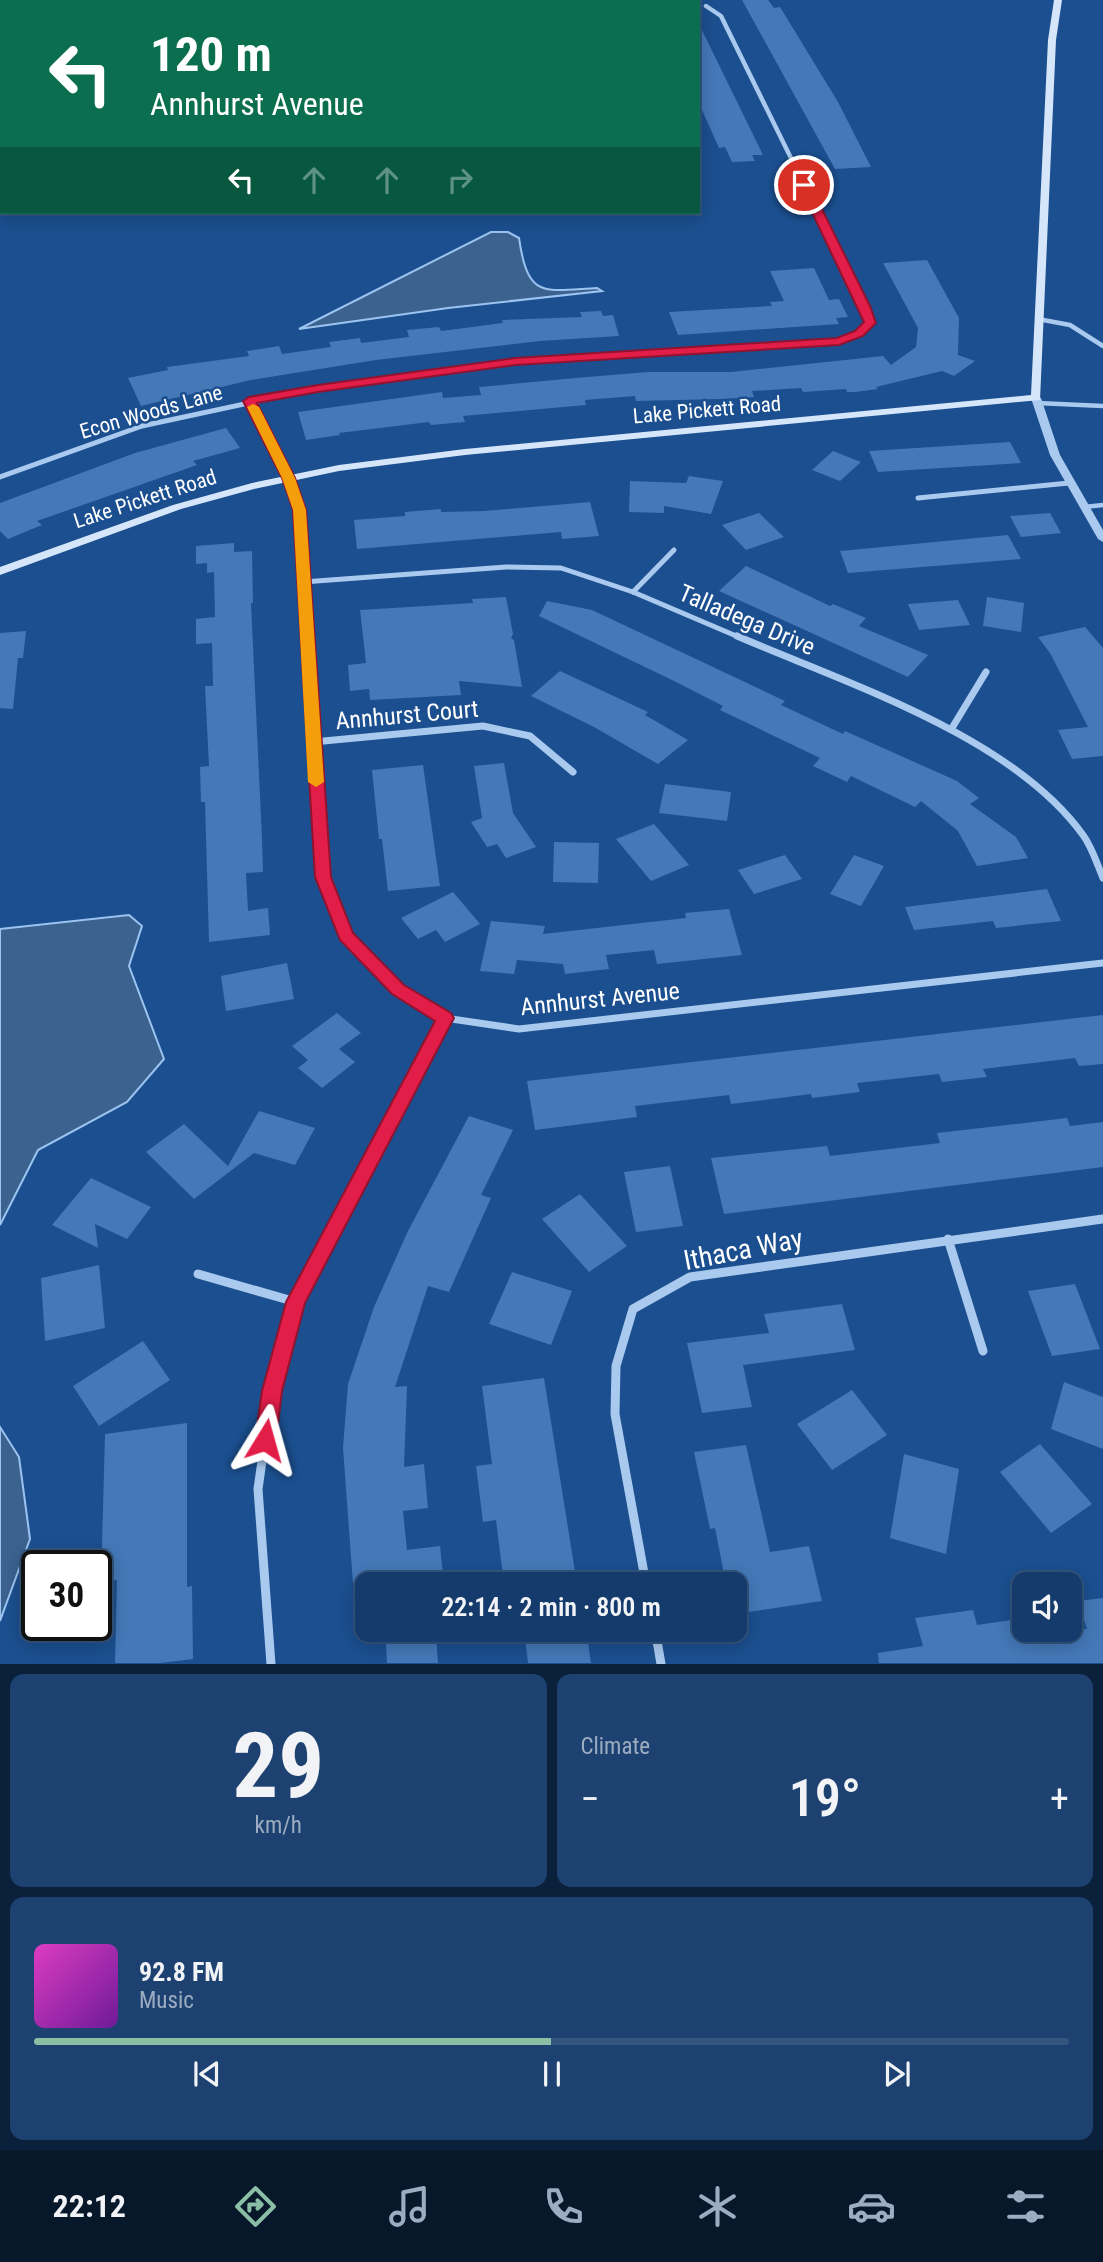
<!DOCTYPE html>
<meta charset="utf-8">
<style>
:root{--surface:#143b6b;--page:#1d4271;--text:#f1f3f6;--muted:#9dadc1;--line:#33557e;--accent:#8abfa5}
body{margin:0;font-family:"Roboto Condensed",sans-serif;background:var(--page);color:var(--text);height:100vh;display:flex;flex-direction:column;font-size:26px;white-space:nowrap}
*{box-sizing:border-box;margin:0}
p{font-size:23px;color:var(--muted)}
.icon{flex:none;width:38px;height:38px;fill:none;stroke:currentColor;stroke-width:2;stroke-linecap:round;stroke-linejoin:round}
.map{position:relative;height:1664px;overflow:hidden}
.side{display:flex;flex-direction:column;gap:10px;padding:10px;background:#0b203b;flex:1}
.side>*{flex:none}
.hud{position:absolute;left:0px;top:0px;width:700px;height:214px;box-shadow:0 4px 18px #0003,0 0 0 2px var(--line);background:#0b6e4f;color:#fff;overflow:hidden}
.tools{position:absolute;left:1012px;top:1572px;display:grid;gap:14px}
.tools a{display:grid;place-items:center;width:70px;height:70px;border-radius:14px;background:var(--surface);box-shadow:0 4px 18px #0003,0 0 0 2px var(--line);font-size:35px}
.speed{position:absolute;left:21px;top:1550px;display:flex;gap:14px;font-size:35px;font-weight:700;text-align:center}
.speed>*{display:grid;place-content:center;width:91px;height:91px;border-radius:50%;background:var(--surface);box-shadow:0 4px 18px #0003,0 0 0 2px var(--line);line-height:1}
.speed .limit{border:4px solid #111;border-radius:10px;background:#fff;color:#111}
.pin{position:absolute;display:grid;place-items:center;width:60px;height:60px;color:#fff;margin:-30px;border:4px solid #fff;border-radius:50%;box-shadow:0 2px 7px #0007}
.me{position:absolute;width:77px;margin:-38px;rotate:8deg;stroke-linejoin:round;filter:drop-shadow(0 0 5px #0008)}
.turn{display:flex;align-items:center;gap:24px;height:147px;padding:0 35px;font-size:32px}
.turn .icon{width:91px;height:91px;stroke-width:2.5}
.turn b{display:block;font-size:49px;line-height:60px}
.lanes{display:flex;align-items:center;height:66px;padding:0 35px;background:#0003;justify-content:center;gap:35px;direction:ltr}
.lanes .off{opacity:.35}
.big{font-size:52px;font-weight:600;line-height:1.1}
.side .widget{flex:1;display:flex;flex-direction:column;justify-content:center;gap:10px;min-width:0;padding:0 24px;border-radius:14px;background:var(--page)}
.side .dial{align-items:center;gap:0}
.dial b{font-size:91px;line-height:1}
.song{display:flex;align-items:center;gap:21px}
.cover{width:84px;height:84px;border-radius:10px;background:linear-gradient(135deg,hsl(310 70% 55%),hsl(280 70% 35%))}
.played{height:7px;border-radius:4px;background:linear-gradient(90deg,var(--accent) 50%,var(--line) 50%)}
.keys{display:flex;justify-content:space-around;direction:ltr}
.heat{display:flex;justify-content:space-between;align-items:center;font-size:38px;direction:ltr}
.side .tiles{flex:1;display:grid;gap:10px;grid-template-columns:1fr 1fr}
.widget:last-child{grid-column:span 2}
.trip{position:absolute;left:355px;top:1572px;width:392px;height:70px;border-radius:14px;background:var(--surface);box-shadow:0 4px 18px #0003,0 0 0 2px var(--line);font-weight:600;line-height:70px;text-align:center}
.menu{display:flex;height:112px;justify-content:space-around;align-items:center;background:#08182b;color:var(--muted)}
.menu .icon{width:49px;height:49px}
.menu .active{color:var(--accent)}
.menu b{font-size:32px;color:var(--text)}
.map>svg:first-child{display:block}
.water{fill:#3c6290;stroke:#9cc4f0;stroke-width:2}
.building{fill:#4478b7}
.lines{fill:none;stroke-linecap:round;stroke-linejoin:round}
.service{stroke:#a9c9ee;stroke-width:4.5}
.minor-far3{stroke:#a9c9ee;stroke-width:4.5}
.minor-far2{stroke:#a9c9ee;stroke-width:5}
.minor-far1{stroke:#a9c9ee;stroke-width:7}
.minor{stroke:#a9c9ee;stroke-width:9}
.tertiary{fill:#a9c9ee;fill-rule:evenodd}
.secondary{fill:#d6e6fa;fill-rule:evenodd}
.route{fill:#e11d48;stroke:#92132f;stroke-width:2}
.slow{fill:#f59e0b}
.labels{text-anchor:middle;stroke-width:5;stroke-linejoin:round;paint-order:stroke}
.far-street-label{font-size:21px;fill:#fff;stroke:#1b4f8f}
.street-label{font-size:24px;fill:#fff;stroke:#1b4f8f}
.near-street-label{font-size:28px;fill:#fff;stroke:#1b4f8f}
</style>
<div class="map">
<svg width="1103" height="1664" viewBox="0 0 1103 1664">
<rect width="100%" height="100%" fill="#1b4f8f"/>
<g class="water">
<path d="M491,232H508L519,238C528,299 542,291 597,288L602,291L448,308L299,329Z"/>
<path d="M129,915L142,926L129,966L164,1059L127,1102L38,1150L0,1225V929Z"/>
<path d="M0,1427L19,1457L30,1539L0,1621Z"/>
</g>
<g class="building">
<path d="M742,0H768L774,8L780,7L838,102L871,167L835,169Z"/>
<path d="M698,22L763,155H752L755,161L732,162L725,147L719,148L698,101Z"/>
<path d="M927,260L959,318L958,355L975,361L954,376L942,371L876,387L878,389L855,392H847L846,389L803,392L801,388L752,391L754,397L721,399L636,401L635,396L585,400L586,405L463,416L465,422L431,425L429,422L339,433L340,435L306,440L298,412L442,392L443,398L481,395L479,387L587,377L648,372H731L883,356L891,365L916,347L918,328L883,263Z"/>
<path d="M814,268L829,300L839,299L848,317L836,318L839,324L678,335L669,312L772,306L770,302L784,301L770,271Z"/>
<path d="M601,311L603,316L613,315L619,336L540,341L376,360L251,380L141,406L128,378L168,370L167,367L249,356L247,351L279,346L282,354L331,347L329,342L360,338L361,343L409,337L407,330L439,327L441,331L503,323L502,320L582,317L580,312Z"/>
<path d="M226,428L240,448L193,461L197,465L37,521L42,525L8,539L0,531V503L135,453Z"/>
<path d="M1010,442L1021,463L878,472L869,451Z"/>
<path d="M833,451L861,462L840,481L812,470Z"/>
<path d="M689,476L723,481L711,514L664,506V513L629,512L630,481L686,483Z"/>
<path d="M590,502L599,536L562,539L561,532L357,549L354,520L405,516V512L441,509V512L484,511Z"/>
<path d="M759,513L784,537L746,550L722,525Z"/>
<path d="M1050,513L1061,533L1021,537L1010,516Z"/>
<path d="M1008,535L1021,559L848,573L840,551Z"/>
<path d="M234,543V552L252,551L253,603H251L262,839L263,872L246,873L248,911L268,908L270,935L209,942L205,802H201L200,767L209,766L205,686H213L212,643L196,644V619L215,617L214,572L207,573V563L196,564V546Z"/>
<path d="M746,566L830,606L833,604L866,618L859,626L928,655L908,677L719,591Z"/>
<path d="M506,597L513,634L511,638L514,640L522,687L459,681L461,695L370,700L369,689L350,691L348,665L366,663L360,610L473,603L472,599Z"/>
<path d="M987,597L1024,603L1021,632L983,626Z"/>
<path d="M958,600L970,625L919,630L908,604Z"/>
<path d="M547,601L592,610L785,701L781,705L843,734L845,731L957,781L979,798L970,804L1016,837L1028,858L977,866L958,831L921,801L915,807L851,776L847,782L813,766L820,758L720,710L723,706L676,682L539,616Z"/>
<path d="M1085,627L1103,648V756L1072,759L1058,730L1088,727L1050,653L1038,637Z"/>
<path d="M26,631L23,658H18L13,709L0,708V633Z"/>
<path d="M560,671L648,712L645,715L688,740L658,764L594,727L531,696Z"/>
<path d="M504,763L513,813L536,847L506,858L497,844L487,847L471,822L482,818L474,766Z"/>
<path d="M423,765L440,886L388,891L382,839H379L372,770Z"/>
<path d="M665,784L731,792L727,821L659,813Z"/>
<path d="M654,824L689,865L651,881L616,839Z"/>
<path d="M554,842L599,843L598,883L553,882Z"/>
<path d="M785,855L802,879L754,894L738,870Z"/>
<path d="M854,855L884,866L861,906L830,894Z"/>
<path d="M1047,889L1061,921L996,928L993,921L914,930L905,907Z"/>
<path d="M453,892L480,924L445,942L436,930L418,939L401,918Z"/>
<path d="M729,909L742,955L657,964L654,950L606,955L609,969L565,974L563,964L517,960L514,974L480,971L491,921L545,926L543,934L686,918L685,913Z"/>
<path d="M287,963L294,999L226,1011L221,976Z"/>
<path d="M337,1013L361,1033L339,1049L355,1062L322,1088L298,1068L308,1060L292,1046Z"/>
<path d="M1103,1015V1064L1079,1066L1075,1058L983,1069L987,1077L942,1082L939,1074L857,1083L860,1092L812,1098L811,1094L731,1104L729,1095L635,1106L637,1117L535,1130L527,1081Z"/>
<path d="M259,1111L315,1128L295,1165L254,1153L194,1199L146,1152L184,1124L228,1166Z"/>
<path d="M469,1116L513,1130L481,1195L491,1198L449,1292L428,1286L395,1387L407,1386L404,1467L424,1464L428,1508L403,1511L407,1550L440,1546L444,1584H353L343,1448L348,1384L374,1307L408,1231Z"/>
<path d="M1067,1118L1070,1126L1103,1122V1167L724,1214L711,1158L827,1146L830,1156L940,1143L937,1133Z"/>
<path d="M670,1166L683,1226L636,1232L624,1172Z"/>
<path d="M91,1178L151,1207L127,1239L95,1224L98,1248L52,1225Z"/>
<path d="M580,1194L627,1246L589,1272L542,1219Z"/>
<path d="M99,1265L105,1328L45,1341L41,1278Z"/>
<path d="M512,1272L572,1291L551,1345L489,1324Z"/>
<path d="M1075,1284L1100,1349L1052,1356L1028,1291Z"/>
<path d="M842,1304L855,1350L743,1365L752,1407L702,1413L687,1343L769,1333L764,1314Z"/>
<path d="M143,1341L170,1380L99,1426L73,1386Z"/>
<path d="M544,1378L577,1584H504L496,1520L483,1522L476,1466L492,1464L482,1386Z"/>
<path d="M1064,1382L1103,1397V1449L1051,1429Z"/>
<path d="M852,1390L887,1435L832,1470L797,1424Z"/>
<path d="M187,1423V1587L192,1586L193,1659L160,1663H115L117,1580L101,1583L105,1434Z"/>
<path d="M1040,1444L1092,1504L1051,1533L1000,1472Z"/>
<path d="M746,1445L770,1552L809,1546L822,1601L735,1614V1584H726L715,1528L710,1529L694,1452Z"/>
<path d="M904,1454L959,1469L946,1554L890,1538Z"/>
<path d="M1103,1598V1663H879L878,1653L923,1646L915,1618L973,1610L977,1625L1024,1618V1629H1087L1078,1601Z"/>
<path d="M524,1629H586L591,1663H528Z"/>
<path d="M436,1635L438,1663H387L386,1642Z"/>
</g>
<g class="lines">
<g class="service">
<path d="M1038,319L1070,325L1103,346"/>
<path d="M1037,403L1103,406"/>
<path d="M1084,507L1103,505"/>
</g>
<path class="minor-far3" d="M706,6L721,16L852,282"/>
<g class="minor-far2">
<path d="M249,401L289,478L300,510L308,638"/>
<path d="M0,477L142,426L319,388L515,361L839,341L859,334L870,323L851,280"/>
<path d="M918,498L1069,483"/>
<path d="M303,582L506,567L561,568L633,592L741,638"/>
<path d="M633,592L674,550"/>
</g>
<g class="minor-far1">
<path d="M308,636L323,877L346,936L398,989L445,1018L519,1029L1103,963"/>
<path d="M737,636C846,683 1012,736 1083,835C1092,847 1097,864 1103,878"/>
<path d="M952,728L986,672"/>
<path d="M313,742L483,726L530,736L573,772"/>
<path d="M407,1090L445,1018"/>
</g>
<g class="minor">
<path d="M948,1239L983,1351"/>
<path d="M198,1274L296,1302"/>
<path d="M646,1584L615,1414L616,1366L633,1309L690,1277L1103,1219"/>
<path d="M655,1629L661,1664"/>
<path d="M271,1664L258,1489L272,1390L296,1302L408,1089"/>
</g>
<path class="tertiary" d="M1036,395L1041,398L1060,455L1103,530V542L1098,539L1050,455L1031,398Z"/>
<path class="secondary" d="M1054,0H1062L1056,40L1040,400L465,455L339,471L254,489L181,509L0,575V567L173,505L252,483L339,465L465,449L1031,395L1048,40Z"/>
</g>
<path class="route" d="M804,182L810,185L870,306L876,323L863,336L839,345L515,365L318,392L257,403L295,478L306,510L331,877L353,933L404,985L451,1013L454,1018L305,1303L282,1391L276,1440L273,1447L265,1450L258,1447L255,1440L262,1391L286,1302L435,1021L392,994L340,940L315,877L293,510L282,478L243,401L249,397L318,385L515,358L837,338L855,331L864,322L799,185Z"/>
<path class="slow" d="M253,404L259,407L295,478L306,510L324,782L316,787L308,782L293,510L282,478L247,407Z"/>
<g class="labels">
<g class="far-street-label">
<text transform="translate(707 410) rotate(-5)" y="7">Lake Pickett Road</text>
<text transform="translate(151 412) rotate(-16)" y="7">Econ Woods Lane</text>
<text transform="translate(145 499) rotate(-18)" y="7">Lake Pickett Road</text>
</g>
<g class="street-label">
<text transform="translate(747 620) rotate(23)" y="8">Talladega Drive</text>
<text transform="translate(407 715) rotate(-5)" y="8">Annhurst Court</text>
<text transform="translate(600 999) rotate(-6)" y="8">Annhurst Avenue</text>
</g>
<g class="near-street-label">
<text transform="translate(743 1249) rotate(-11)" y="10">Ithaca Way</text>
</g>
</g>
</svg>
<div class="tools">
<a><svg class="icon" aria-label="sound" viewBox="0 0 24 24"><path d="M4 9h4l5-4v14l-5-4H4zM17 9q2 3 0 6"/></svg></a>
</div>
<div class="speed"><div class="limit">30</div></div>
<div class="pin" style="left:804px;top:185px;background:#d93025"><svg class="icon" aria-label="arrive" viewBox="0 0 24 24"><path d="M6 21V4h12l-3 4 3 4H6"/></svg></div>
<svg class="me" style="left:265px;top:1440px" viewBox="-20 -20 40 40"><path d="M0-17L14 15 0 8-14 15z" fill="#e11d48" stroke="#fff" stroke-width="4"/></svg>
<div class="trip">22:14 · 2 min · 800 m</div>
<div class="hud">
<div class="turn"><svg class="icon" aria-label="left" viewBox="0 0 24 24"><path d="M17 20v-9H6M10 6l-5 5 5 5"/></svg><div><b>120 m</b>Annhurst Avenue</div></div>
<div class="lanes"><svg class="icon" aria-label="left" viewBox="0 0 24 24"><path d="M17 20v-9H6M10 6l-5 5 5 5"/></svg><svg class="icon off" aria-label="ahead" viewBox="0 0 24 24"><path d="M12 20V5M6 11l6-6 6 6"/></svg><svg class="icon off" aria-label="ahead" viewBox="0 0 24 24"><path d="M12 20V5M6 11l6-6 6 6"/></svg><svg class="icon off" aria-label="right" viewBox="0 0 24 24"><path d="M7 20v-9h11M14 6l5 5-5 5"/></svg></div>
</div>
</div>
<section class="side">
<div class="tiles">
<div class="widget dial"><b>29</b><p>km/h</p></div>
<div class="widget"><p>Climate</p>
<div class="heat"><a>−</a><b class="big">19°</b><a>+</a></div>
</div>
<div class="widget">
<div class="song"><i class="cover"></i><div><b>92.8 FM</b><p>Music</p></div></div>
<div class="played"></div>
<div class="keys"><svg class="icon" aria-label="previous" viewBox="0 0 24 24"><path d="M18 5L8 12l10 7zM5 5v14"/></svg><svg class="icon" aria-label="pause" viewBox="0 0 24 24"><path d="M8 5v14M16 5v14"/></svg><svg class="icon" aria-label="next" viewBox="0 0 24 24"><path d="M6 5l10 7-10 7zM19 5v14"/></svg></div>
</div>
</div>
</section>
<nav class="menu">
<b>22:12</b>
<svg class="icon active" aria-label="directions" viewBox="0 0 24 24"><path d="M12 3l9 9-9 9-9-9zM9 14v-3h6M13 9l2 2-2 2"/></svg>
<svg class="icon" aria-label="music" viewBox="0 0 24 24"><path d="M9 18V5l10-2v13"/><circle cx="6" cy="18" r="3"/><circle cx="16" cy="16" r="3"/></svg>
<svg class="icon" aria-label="phone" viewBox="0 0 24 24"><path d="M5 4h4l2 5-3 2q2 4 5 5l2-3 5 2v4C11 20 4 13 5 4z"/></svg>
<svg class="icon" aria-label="climate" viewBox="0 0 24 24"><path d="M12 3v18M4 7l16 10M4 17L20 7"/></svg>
<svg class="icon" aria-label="car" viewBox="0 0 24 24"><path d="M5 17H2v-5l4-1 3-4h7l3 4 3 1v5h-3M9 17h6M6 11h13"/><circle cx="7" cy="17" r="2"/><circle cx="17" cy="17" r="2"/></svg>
<svg class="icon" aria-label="filters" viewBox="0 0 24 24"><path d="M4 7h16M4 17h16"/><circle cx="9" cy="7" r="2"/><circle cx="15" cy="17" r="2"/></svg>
</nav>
